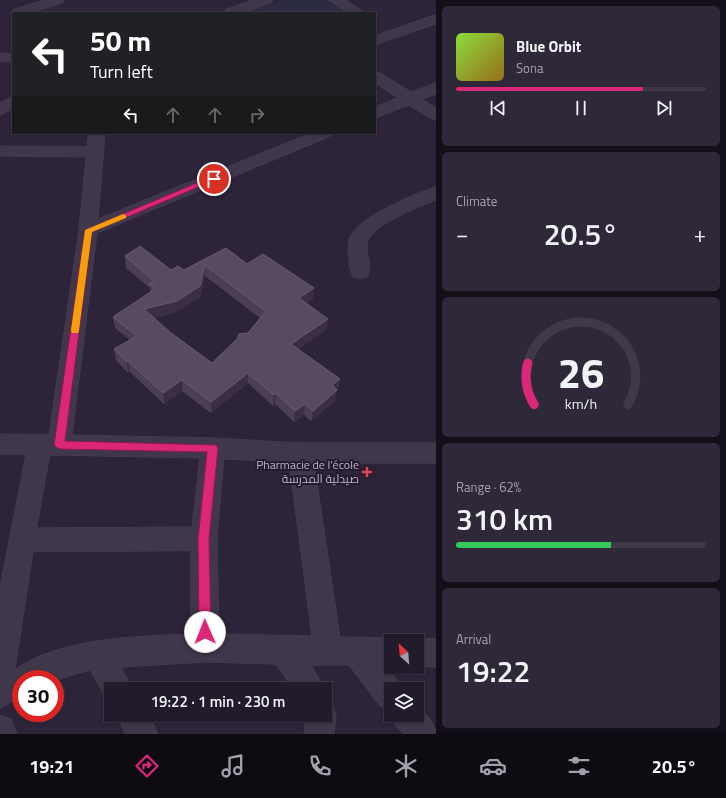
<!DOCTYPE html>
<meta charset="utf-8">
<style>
:root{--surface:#221b2c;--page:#2e2838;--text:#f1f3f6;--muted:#a2a1a9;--line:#3f3948;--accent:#db2777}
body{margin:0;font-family:"Titillium Web",Cairo,sans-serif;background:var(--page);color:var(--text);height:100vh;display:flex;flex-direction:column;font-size:15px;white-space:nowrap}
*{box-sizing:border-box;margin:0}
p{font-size:13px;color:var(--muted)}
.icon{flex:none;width:22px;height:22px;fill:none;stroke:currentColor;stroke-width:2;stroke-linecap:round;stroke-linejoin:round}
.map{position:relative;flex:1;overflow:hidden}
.sheet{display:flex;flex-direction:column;gap:6px;padding:6px;background:#130f18;width:290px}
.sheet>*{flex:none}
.hud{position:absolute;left:12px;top:12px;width:364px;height:122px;border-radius:0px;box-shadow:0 1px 3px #0004,0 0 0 1px var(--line);background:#202124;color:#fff;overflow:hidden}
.needle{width:26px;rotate:334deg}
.buttons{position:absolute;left:384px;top:634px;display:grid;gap:8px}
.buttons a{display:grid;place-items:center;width:40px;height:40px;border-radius:0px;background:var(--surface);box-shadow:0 1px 3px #0004,0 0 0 1px var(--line);font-size:20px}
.speed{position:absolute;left:12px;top:670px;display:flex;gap:8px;font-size:20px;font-weight:700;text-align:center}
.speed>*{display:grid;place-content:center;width:52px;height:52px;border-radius:50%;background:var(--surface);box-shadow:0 1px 3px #0004,0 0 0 1px var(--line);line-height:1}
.speed .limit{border:6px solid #d22;background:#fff;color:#111}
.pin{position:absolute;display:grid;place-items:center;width:34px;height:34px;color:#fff;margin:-17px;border:2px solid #fff;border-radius:50%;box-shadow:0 1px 4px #0007}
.me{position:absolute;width:44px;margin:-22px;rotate:359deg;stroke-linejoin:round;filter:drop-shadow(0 0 3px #0008)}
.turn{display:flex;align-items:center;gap:14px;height:84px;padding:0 12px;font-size:18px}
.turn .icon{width:52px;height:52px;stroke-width:2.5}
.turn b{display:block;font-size:28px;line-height:34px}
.lanes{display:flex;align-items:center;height:38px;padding:0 12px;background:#0003;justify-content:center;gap:20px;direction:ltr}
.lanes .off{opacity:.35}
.big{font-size:30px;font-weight:600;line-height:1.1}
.sheet .card{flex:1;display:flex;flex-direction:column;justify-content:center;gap:6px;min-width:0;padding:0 14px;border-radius:6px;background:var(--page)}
.sheet .dial{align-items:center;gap:0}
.dial svg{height:104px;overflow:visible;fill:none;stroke:var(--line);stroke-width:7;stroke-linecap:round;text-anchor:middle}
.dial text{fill:var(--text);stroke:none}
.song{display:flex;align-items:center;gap:12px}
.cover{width:48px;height:48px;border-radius:6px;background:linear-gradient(135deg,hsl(90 70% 55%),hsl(40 70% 35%))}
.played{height:4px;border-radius:2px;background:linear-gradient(90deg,var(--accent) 75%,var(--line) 75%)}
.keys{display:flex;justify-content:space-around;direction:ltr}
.heat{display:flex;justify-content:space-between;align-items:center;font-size:22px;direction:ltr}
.charge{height:6px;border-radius:3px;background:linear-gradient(90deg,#34c759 62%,var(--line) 0)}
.trip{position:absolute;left:104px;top:682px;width:228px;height:40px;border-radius:0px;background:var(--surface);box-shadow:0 1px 3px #0004,0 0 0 1px var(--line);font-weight:600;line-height:40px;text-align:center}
.tab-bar{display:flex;height:64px;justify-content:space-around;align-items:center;background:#0e0b12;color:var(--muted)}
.tab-bar .icon{width:28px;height:28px}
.tab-bar .on{color:var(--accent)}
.tab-bar b{font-size:18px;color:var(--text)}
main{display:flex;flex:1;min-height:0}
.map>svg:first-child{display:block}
.green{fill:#2b2c41}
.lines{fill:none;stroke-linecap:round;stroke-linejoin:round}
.minor-casing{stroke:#494053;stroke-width:1}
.minor{fill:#40374b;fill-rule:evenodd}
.wall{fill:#4b3f58;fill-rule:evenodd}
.shaded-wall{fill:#3a2f47}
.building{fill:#574b64;stroke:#675b73;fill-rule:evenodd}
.route{fill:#db2777;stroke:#8e194d}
.slow{fill:#f59e0b}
.health-dot{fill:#e0444e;stroke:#251c2f;stroke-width:1.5}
.labels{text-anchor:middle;stroke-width:4;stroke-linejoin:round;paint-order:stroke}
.poi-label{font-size:12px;fill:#bcb2c6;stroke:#251c2f;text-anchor:end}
</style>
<main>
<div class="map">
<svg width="436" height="734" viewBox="0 0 436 734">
<rect width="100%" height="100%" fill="#2e243a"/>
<path class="green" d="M284,0H326L348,13H244Z"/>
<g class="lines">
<g class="minor-casing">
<g id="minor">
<path d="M44,0H64L62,3L31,13H13V16L11,13L13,10Z"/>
<path d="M253,0H273L271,3L243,13H223L225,10Z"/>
<path d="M329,0H346L365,13H348Z"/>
<path d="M436,15V24L375,45V36Z"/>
<path d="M0,53L13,54V62L0,61Z"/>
<path d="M375,71L380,73L411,92L436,83V94L422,99L436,108V120L430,118L409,105L375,118V107L398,98L375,83Z"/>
<path d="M13,97V109L0,115V103Z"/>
<path d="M89,133H105L98,219L311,133H333L331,136L97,233L72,435L213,438L300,443H436V463H314L340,637L391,638L399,641H391V666H387L403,689H391V710L380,706L349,665H311L325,689H293L276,664L205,662L121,667L132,689H111V701L107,699L90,670L55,680L21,679V697L0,708V587L26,454H0V434L49,435L79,230L86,157L0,156V146L87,147ZM50,455L200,458L192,527L37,528ZM224,459L289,462L312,636L219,634L217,539ZM191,551V634C142,636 91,637 45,654C34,658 25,664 15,669L33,552Z"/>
<path d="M436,187V200C420,207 369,225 367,244C366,254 373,267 367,277L360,279L353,277C350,271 349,266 349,259C348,251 347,242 351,235C360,217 417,192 436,187Z"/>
<path d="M417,638L436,639V667L417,666V641H409Z"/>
<path d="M325,702L332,704L336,715L334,734H304L306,715H325Z"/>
<path d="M417,704L433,723L436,734H403L396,726L392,715H417Z"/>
<path d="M0,715L11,719L17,734H0Z"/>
<path d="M117,715H149L158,734H126Z"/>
</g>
</g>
<use href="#minor" class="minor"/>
</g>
<path class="wall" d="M226,248L247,264L313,299L306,303L328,319L326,330L298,349L340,379L338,389L337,390L335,401L311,421L304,415L294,422L275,404L273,406L248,383L211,413L182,391L164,404L130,372L128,373L116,360L114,349L130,340L115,328L113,317L150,292V288L126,268L125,256L171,270H184ZM205,276L260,318L248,333L212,363L171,333L154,318L177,312L200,297Z"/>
<g class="shaded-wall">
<path d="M205,265V276L200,297L177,312L145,320L144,309Z"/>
<path d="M314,288L313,299L298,309L299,298Z"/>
<path d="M328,319L326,330L290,355L291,344Z"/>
<path d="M128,361L130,372L128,373L127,362Z"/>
<path d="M248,373V383L211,413V402Z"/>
<path d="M340,379L338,389L330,396L332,385Z"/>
<path d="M182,380V391L164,404L163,393Z"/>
<path d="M337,390L335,401L311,421L313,411Z"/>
<path d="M276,393L275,404L273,406L274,395Z"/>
<path d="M305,404L304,415L294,422L295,411Z"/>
</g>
<path class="building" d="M140,246L171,270L178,266L184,270L226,248L247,264L263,254L314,288L299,298L328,319L291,344L340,379L332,385L337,390L313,411L305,404L295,411L276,393L274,395L248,373L211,402L182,380L163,393L128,361L127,362L114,349L137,336L113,317L155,289L149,284L154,281L125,256ZM205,265L266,311L248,333L239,334L237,339L212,363L171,333L144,309L177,301L200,286Z"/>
<path class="route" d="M211,177L217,179L92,232L65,441L216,445L218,448L209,540L211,632L209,637L205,638L201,637L199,632L198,540L207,452L59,449L54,445L85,230Z"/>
<path class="slow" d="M123,214L126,215V218L92,232L79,330L78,333H72L71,330L85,230Z"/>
<path class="health-dot" d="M365 466h4v4h4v4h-4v4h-4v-4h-4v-4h4z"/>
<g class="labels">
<g class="poi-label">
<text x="359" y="469">Pharmacie de l'école<tspan x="359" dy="14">صيدلية المدرسة</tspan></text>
</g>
</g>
</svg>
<div class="buttons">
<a><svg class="needle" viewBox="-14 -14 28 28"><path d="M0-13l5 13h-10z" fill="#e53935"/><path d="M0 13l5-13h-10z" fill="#a2a1a9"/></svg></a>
<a><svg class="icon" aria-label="layers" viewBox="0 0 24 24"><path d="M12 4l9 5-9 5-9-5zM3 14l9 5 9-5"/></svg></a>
</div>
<div class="speed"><div class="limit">30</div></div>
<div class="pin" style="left:214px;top:179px;background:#d93025"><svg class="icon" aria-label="arrive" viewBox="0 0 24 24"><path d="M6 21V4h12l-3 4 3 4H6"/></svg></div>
<svg class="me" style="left:205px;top:632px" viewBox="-20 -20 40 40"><circle r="19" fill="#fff"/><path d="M0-13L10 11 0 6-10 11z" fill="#db2777"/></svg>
<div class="trip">19:22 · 1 min · 230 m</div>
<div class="hud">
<div class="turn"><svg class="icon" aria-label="left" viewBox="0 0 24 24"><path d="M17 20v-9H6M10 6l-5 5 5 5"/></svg><div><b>50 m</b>Turn left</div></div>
<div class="lanes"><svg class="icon" aria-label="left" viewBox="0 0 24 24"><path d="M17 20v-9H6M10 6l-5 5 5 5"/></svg><svg class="icon off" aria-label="ahead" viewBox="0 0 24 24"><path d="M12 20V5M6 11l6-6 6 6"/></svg><svg class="icon off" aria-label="ahead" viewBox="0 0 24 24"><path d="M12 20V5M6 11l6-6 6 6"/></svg><svg class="icon off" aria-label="right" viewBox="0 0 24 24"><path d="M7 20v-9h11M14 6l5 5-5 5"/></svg></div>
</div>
</div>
<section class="sheet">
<div class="card">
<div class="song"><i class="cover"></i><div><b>Blue Orbit</b><p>Sona</p></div></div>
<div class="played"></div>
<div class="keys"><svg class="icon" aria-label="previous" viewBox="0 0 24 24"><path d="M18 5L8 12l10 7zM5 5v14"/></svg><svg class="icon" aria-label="pause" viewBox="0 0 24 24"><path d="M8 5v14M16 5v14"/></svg><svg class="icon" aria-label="next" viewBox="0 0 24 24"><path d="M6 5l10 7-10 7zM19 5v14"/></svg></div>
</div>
<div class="card"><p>Climate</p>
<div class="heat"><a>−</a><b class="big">20.5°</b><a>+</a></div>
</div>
<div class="card dial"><svg viewBox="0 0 100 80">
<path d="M14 69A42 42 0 1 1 86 69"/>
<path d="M14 69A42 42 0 0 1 9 37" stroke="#db2777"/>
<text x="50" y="56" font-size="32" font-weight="700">26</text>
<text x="50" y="72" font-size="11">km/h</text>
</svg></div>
<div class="card"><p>Range · 62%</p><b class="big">310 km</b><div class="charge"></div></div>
<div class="card"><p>Arrival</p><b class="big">19:22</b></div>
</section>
</main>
<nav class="tab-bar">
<b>19:21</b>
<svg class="icon on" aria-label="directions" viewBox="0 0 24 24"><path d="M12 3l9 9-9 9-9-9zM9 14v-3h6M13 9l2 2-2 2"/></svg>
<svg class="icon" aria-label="music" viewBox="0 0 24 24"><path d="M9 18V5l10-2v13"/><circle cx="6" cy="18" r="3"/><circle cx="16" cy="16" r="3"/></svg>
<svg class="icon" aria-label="phone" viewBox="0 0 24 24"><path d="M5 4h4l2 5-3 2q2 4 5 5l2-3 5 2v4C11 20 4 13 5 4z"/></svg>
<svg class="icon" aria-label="climate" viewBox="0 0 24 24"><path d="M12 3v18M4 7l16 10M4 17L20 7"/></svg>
<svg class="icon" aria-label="car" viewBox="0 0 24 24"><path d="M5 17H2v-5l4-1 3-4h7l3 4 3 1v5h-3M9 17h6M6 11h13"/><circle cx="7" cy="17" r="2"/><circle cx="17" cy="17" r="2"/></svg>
<svg class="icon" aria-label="filters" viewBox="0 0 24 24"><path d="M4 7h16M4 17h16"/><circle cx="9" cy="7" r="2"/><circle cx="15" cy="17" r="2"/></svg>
<b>20.5°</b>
</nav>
